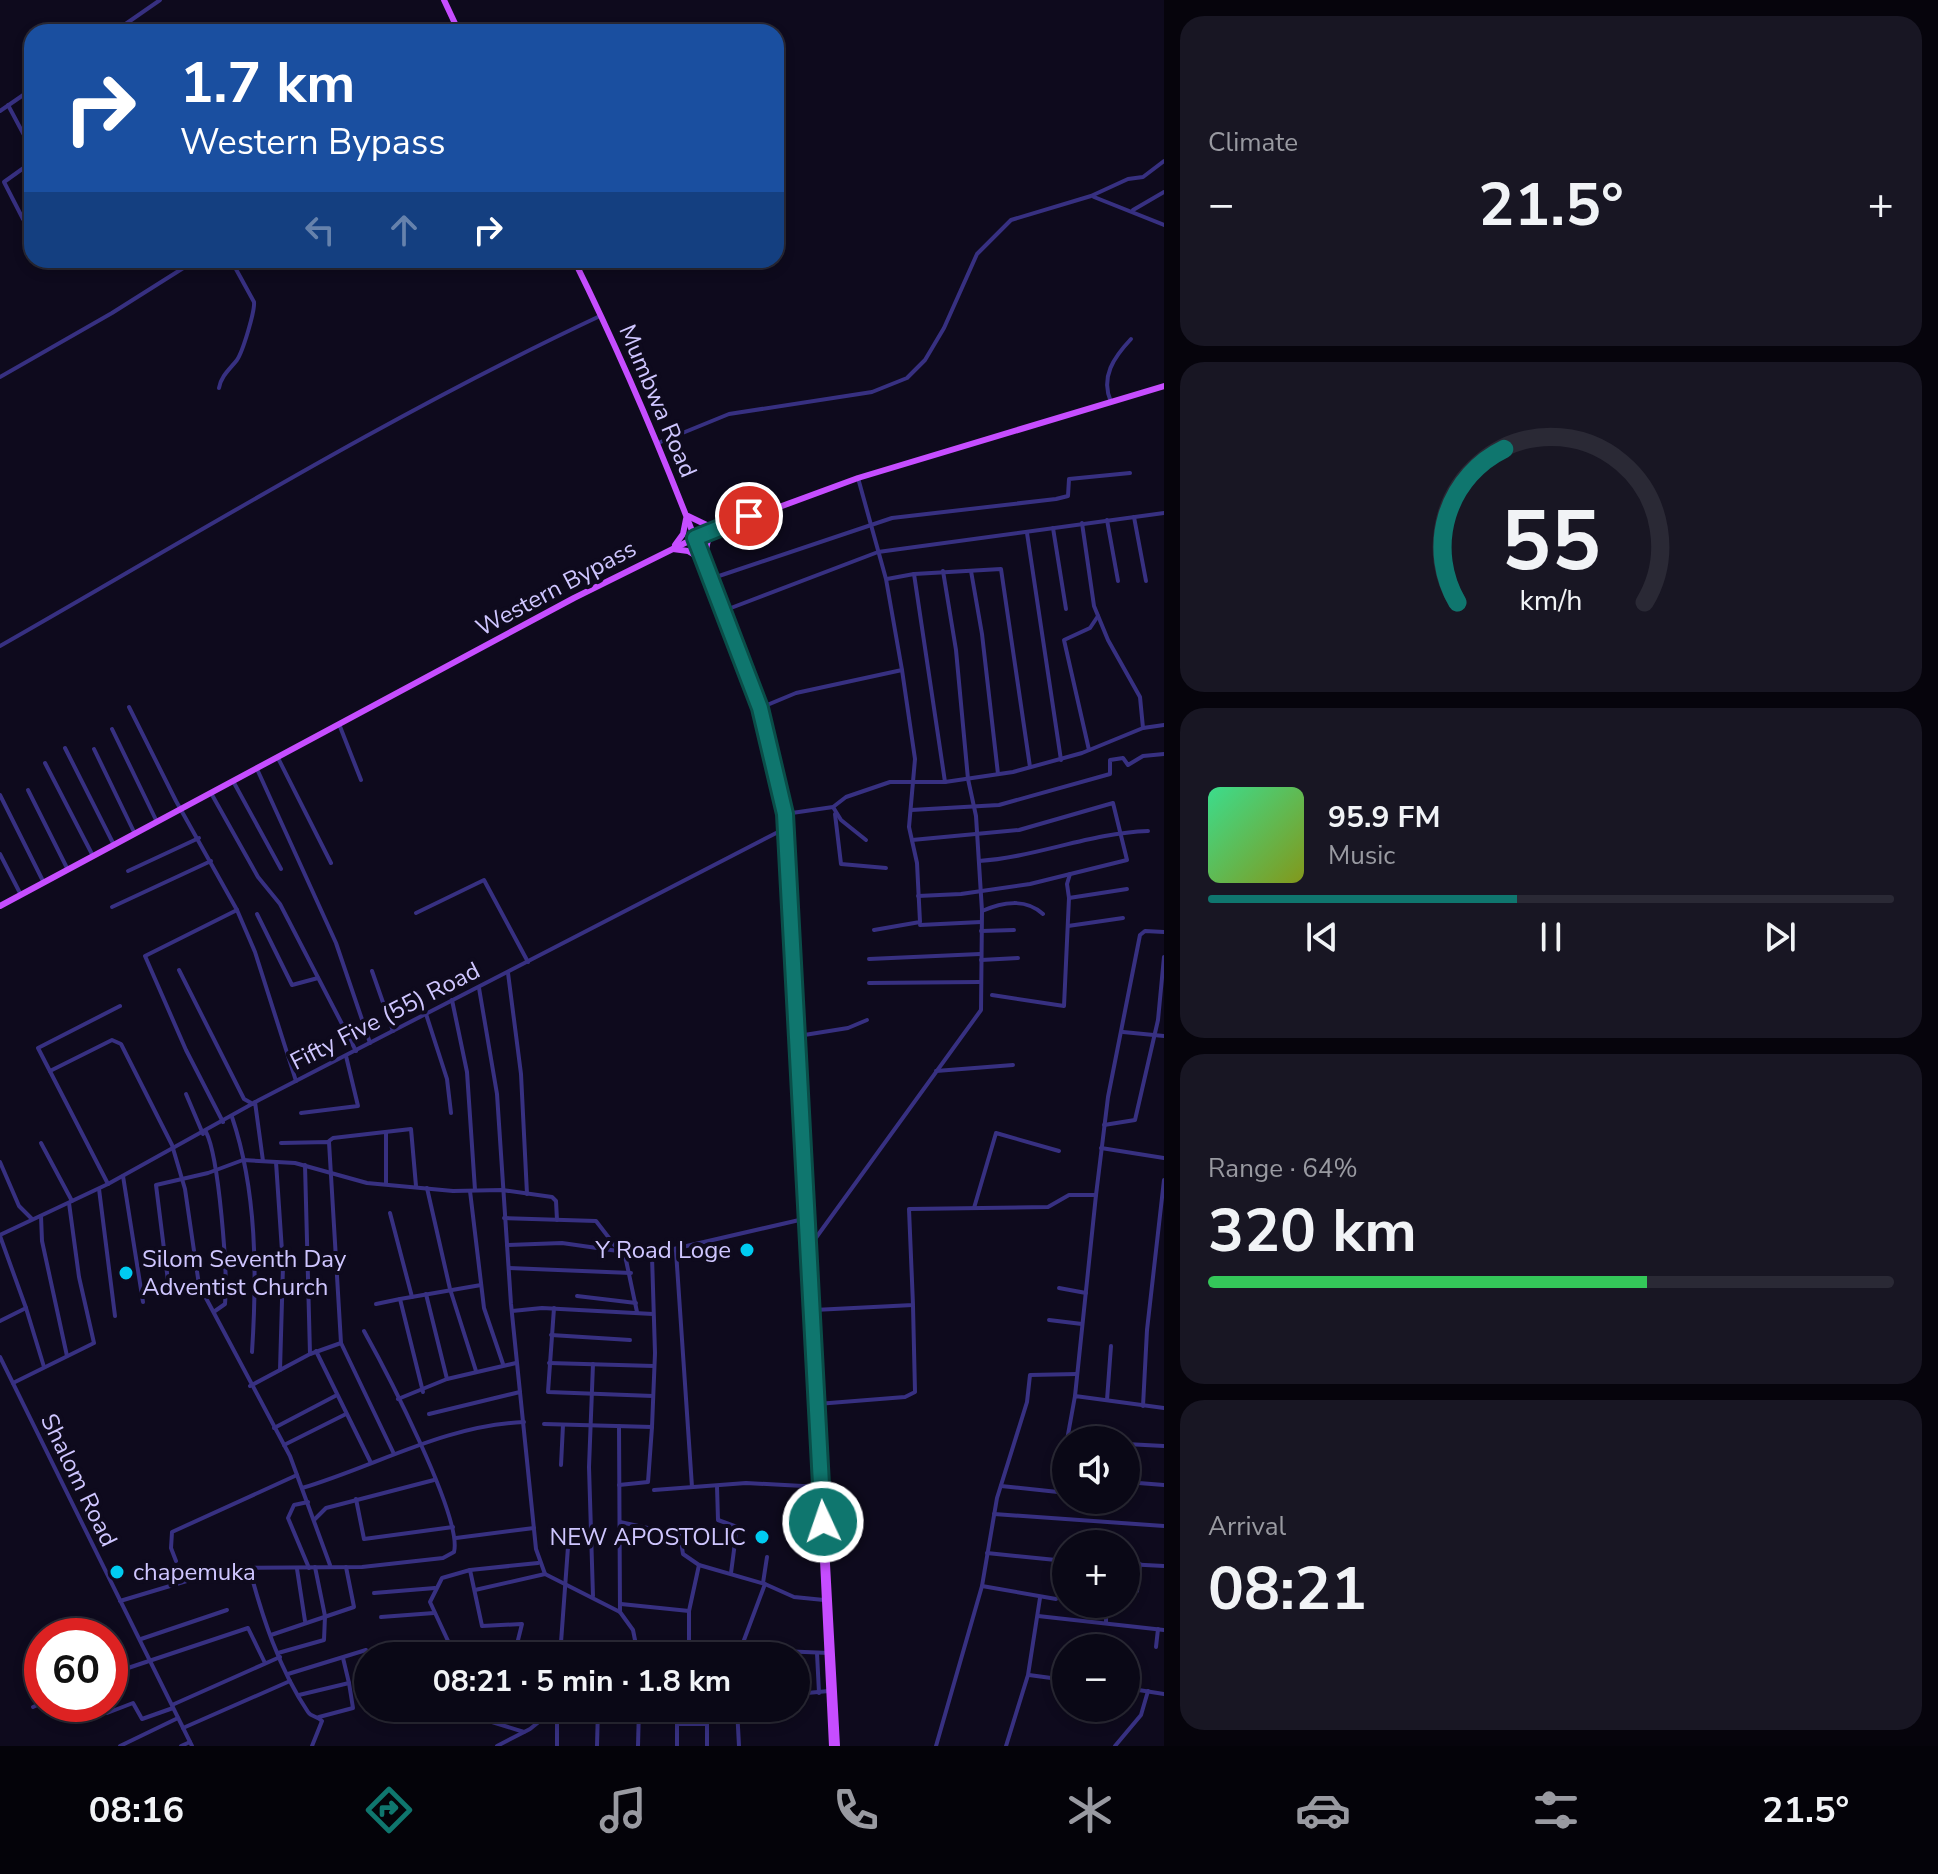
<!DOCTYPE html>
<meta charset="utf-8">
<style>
:root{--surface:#0a0816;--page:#181623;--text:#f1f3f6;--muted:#999aa1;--line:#2a2935;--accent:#0f766e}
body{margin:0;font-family:"Nunito Sans",sans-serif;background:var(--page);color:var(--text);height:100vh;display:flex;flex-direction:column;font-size:30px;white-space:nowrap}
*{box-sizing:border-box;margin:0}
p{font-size:26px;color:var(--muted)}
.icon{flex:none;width:44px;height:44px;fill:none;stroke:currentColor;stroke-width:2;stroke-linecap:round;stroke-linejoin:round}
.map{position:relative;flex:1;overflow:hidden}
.sheet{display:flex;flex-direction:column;gap:16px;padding:16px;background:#06040c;width:774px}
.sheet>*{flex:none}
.guide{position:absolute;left:24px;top:24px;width:760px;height:244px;border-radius:24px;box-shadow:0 4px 12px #0003,0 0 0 2px var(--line);background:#1a4fa0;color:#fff;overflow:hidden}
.tools{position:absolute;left:1052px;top:1426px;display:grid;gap:16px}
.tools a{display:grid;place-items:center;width:88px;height:88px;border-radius:50%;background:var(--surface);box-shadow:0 4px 12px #0003,0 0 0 2px var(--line);font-size:40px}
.speed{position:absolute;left:24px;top:1618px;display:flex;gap:16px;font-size:40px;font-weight:700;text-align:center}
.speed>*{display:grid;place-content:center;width:104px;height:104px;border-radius:50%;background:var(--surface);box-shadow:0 4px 12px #0003,0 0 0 2px var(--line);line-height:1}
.speed .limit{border:12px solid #d22;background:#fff;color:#111}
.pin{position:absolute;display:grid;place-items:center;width:68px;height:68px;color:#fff;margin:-34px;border:4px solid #fff;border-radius:50%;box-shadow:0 2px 8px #0007}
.me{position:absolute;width:88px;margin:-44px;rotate:357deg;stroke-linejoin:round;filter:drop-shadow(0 0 6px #0008)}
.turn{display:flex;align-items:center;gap:28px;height:168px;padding:0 24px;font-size:36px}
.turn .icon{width:104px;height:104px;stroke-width:2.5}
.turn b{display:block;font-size:56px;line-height:68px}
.lanes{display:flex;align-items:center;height:76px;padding:0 24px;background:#0003;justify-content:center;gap:40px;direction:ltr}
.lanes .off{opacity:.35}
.big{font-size:60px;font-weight:700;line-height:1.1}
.sheet .tile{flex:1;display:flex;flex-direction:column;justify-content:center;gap:12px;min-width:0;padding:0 28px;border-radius:24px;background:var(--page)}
.sheet .dial{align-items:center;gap:0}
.dial svg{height:208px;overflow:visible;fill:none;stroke:var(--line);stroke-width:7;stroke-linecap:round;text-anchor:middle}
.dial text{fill:var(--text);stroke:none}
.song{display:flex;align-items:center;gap:24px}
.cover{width:96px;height:96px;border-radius:12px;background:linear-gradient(135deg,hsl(150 70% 55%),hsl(70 70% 35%))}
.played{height:8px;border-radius:4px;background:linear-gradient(90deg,var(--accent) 45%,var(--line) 45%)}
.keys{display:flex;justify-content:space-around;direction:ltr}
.heat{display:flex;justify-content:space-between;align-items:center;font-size:44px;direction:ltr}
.charge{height:12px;border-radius:6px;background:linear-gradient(90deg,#34c759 64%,var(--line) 0)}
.trip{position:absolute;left:354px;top:1642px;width:456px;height:80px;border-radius:40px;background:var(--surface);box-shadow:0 4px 12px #0003,0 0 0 2px var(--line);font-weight:700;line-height:80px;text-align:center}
.tabs{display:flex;height:128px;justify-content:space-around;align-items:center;background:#040309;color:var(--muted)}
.tabs .icon{width:56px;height:56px}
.tabs .on{color:var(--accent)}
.tabs b{font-size:36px;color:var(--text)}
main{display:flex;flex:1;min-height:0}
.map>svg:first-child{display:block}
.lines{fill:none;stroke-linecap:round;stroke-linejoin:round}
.minor{stroke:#373081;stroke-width:4}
.major{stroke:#c64dff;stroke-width:6}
.route-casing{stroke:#0a4d48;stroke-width:20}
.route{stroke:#0f766e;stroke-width:14}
.poi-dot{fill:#00ccf1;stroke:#0e0a1d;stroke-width:3}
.labels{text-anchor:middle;stroke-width:8;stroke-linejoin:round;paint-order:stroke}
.street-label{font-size:24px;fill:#cfc6ff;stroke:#0e0a1d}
.poi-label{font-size:24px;fill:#cfc6ff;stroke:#0e0a1d;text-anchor:end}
</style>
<main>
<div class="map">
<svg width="1164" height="1746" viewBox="0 0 1164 1746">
<rect width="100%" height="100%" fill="#0e0a1d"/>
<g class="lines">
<g class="minor">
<path d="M114,32L160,0"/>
<path d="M8,105L32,150"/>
<path d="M0,111L32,89"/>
<path d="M1094,197L1164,225"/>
<path d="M1133,210L1164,192"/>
<path d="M23,219L4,182L32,162"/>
<path d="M0,377L112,313L196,260"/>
<path d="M219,388C221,376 230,369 237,360C243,351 255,311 254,302L231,260"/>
<path d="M1111,402C1100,377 1114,357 1131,339"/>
<path d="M658,443L729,414L872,392L907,378L925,360L944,328L977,254L1011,220L1091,196L1128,179L1143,177L1164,161"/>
<path d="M1134,517L1146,581"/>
<path d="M1107,520L1118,581"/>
<path d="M1082,523L1094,606L1108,640L1140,697L1143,728"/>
<path d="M1053,528L1066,609"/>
<path d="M1027,533L1061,760"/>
<path d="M971,571L982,634L998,774"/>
<path d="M914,574L1001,569L1030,767"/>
<path d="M710,579L892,518L1056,499L1068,496L1069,479L1130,473"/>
<path d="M887,579L914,574L945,782"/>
<path d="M723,611L878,552L1164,513"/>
<path d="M0,646C198,533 393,413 600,316"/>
<path d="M129,707L176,801L237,910"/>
<path d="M760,708L796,693L902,670L886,579L858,478"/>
<path d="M339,724L361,780"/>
<path d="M112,729L157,822"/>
<path d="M65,748L114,845"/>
<path d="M94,749L135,834"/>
<path d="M1089,750L1064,640L1090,628L1098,616"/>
<path d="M278,758L331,863"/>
<path d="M45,763L93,856"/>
<path d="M257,769L336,943L370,1043"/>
<path d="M233,781L281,869"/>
<path d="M28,790L68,870"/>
<path d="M211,793L258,877L280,904L356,1051"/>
<path d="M0,795L44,883"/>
<path d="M833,807L841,820L866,840"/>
<path d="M911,810L999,805L1110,774V760L1123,758L1128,765L1143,756L1164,754"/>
<path d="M785,814L833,807L846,797L890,782H945L1013,772L1082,753L1143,728L1164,725"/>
<path d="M835,814L841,864L886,868"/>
<path d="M912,840L1019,830L1113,803L1127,860L1030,884L961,894L918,896"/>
<path d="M0,854L21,895"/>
<path d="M979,861C1037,857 1090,833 1148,831"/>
<path d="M128,871L199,838"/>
<path d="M1070,874L1067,884L1069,898L1127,889"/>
<path d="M112,907L211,861"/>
<path d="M982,911C1002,902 1026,898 1043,914"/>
<path d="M416,913L484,880L528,962"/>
<path d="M257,914L292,985L318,978"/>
<path d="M920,925L981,922"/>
<path d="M1068,926L1123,918"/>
<path d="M874,930L920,922L917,863L909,827L915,759L902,670"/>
<path d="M981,931L1014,930"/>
<path d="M869,959L980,954"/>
<path d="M981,960L1018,958"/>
<path d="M179,970L244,1099L253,1104"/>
<path d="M372,971L393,1031"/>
<path d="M508,973L521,1074L527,1194"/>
<path d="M869,983L980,982"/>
<path d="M479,988L497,1094L511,1304L536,1549L545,1574"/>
<path d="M992,995L1064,1006L1069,898"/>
<path d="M452,1000L467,1072L475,1190"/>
<path d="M426,1014L447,1079L451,1113"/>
<path d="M1123,1032L1164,1036"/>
<path d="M798,1036L848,1028L867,1020"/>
<path d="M50,1071L112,1040L121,1044L172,1145L185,1189L199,1285L290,1456L330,1565"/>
<path d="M936,1071L1013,1065"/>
<path d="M186,1094L203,1134"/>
<path d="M255,1102L263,1161"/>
<path d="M301,1113L358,1106L346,1056"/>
<path d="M232,1117C257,1191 257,1275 252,1352"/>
<path d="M223,1122L186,1050L145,956L237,910L255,952L296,1081"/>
<path d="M1104,1125L1135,1120L1158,1020L1164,957"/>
<path d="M206,1132C219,1157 228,1273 225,1304L215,1311"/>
<path d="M329,1141L333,1138L411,1129L416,1186"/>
<path d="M41,1143L72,1201"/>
<path d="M281,1143L329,1142L341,1343L394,1454"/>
<path d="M1101,1148L1164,1158"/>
<path d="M0,1162L19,1206L32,1219"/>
<path d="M276,1162L283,1266L280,1370"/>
<path d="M305,1165L310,1354"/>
<path d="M123,1176L143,1302"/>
<path d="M108,1184L38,1048L120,1006"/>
<path d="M386,1184V1132"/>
<path d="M427,1188L450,1289L476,1371"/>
<path d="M99,1189L115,1316"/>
<path d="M470,1191L484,1308L503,1364"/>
<path d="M974,1208L996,1133L1059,1151"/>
<path d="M390,1213L412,1297"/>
<path d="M41,1216L42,1241L67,1356"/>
<path d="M504,1218L596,1221L626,1260L808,1218"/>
<path d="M0,1235L108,1184L259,1100L784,829"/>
<path d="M507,1245L562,1243L618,1251"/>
<path d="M810,1246L981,1010L982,911L976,816L968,779L956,650L943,571"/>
<path d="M676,1251L692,1487"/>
<path d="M626,1260L637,1312"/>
<path d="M509,1268L631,1273"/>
<path d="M1059,1288L1086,1293"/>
<path d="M426,1294L447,1379"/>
<path d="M577,1296L636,1303"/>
<path d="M170,1297L156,1185L208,1173L243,1160L295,1163L367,1183L453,1191L502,1190L552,1197L556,1201L557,1220"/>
<path d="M376,1304L400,1299"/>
<path d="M26,1308L44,1367"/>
<path d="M554,1308L548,1392L653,1396"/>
<path d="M814,1310L913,1305L909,1209L1048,1207L1069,1195H1096L1108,1097L1140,935L1145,931L1164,932"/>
<path d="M512,1311L542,1308L653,1314"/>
<path d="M1049,1320L1082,1324"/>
<path d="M0,1321L26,1308L0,1236"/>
<path d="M551,1335L630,1340"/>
<path d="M316,1351L371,1463"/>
<path d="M0,1357L192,1746"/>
<path d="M549,1363L654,1366"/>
<path d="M593,1364L589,1467L593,1596"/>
<path d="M13,1383L94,1343L79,1277L69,1203"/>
<path d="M250,1386L310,1354L341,1343"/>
<path d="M423,1392L400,1299L481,1285"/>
<path d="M1075,1396L1096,1195"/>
<path d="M398,1399L447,1379L516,1363"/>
<path d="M1107,1400L1111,1346"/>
<path d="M817,1404L905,1397L915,1392L913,1306"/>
<path d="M1143,1406L1147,1330L1164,1180"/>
<path d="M429,1414L520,1392"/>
<path d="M544,1424L652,1427L655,1353L652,1256"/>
<path d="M619,1426L620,1612"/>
<path d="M274,1428L337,1395"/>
<path d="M1068,1438L1081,1440"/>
<path d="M1067,1440L1075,1396L1164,1408"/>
<path d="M1126,1444L1164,1446"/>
<path d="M284,1445L346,1414"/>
<path d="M561,1465L563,1425"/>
<path d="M1126,1482L1164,1485"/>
<path d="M619,1485L648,1482L652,1427"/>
<path d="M717,1486L718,1520L737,1527L731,1573"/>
<path d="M1001,1486L1058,1492L1066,1449"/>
<path d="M302,1488C376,1466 445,1425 524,1422"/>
<path d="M654,1490L746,1483L821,1487"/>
<path d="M356,1499L364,1539L453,1527"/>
<path d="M308,1502L294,1505L288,1518L309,1568"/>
<path d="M994,1514L1164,1526"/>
<path d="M315,1519L326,1508L434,1480"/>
<path d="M620,1522L680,1535L683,1554L699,1565L765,1584L794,1597L824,1600"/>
<path d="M456,1538L534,1528"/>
<path d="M987,1553L1066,1561"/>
<path d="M176,1561L171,1548L172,1532L297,1475"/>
<path d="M1126,1564L1164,1566"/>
<path d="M249,1567C262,1616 279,1669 308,1712C312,1718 317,1715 322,1721L312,1746"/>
<path d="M297,1569L305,1621"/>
<path d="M470,1570L538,1563"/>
<path d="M763,1583L767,1557"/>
<path d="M982,1586L1056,1599"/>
<path d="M475,1590L545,1574L620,1612L633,1630L636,1645"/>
<path d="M1137,1591L1140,1564"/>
<path d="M374,1593L435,1588"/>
<path d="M120,1601L230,1568L362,1567L443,1558L454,1552C463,1518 384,1367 364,1331"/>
<path d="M621,1604L689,1611"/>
<path d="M1038,1616L1164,1630"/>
<path d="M381,1617L434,1613"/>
<path d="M1106,1623V1604"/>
<path d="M271,1635L354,1607L346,1567"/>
<path d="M141,1639L227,1610"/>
<path d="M561,1643L599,1647L640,1645V1656"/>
<path d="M640,1645L829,1653"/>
<path d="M1156,1647L1158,1629"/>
<path d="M689,1648V1611L699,1565"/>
<path d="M741,1648L765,1584"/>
<path d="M278,1653L324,1640L325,1616L315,1567"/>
<path d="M817,1653L819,1693"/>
<path d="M455,1656L430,1602L442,1578L470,1570L482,1626L522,1624L514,1656"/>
<path d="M560,1656L568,1547"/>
<path d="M598,1656L599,1647"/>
<path d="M110,1674L248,1628L265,1663"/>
<path d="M288,1674L366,1650"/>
<path d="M1029,1675L1066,1680"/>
<path d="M1126,1688L1164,1694"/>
<path d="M796,1694L829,1691"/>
<path d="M299,1695L349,1683L343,1658"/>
<path d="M172,1705L280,1657"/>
<path d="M33,1707L42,1703"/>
<path d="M464,1708L476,1717L524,1732"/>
<path d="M479,1708L484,1718"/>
<path d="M557,1708V1746"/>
<path d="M677,1708V1746"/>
<path d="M737,1708L739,1746"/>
<path d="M107,1713L133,1703L142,1719L173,1708"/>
<path d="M319,1717L353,1708L349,1683"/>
<path d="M677,1724H707V1746"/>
<path d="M183,1728L290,1681"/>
<path d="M120,1746L178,1718"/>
<path d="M181,1746L190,1742"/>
<path d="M497,1746L530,1729L556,1708"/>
<path d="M597,1746L598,1708"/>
<path d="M638,1746L639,1708"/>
<path d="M936,1746L982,1586L997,1498L1027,1402L1030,1375L1077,1374"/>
<path d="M1006,1746L1028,1675L1040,1598"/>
<path d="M1115,1746L1141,1715L1148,1691"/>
</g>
<g class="major">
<path d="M444,0L459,32"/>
<path d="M574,260C623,359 665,459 704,562C745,670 781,755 789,872L837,1746"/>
<path d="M688,516L717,530L708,540L704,558"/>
<path d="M675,545L683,534L686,519"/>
<path d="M673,549L688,551L703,560"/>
<path d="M0,906L574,598L695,538L858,478L1164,386"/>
<path d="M823,1560L832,1746"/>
</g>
</g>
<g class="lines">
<g class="route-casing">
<path id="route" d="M749,516L695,538L760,708L785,814L823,1522"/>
</g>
<use href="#route" class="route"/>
</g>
<g class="poi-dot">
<circle cx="747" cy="1250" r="8"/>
<circle cx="126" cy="1273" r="8"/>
<circle cx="762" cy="1537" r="8"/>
<circle cx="117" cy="1572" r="8"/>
</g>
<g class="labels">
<g class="street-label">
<text transform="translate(658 401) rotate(67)" y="8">Mumbwa Road</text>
<text transform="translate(556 588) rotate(-28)" y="8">Western Bypass</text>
<text transform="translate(385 1016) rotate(-27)" y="8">Fifty Five (55) Road</text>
<text transform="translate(79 1480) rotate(64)" y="8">Shalom Road</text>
</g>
<g class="poi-label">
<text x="731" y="1258">Y Road Loge</text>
<text x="142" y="1267" text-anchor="start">Silom Seventh Day<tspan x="142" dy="28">Adventist Church</tspan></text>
<text x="746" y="1545">NEW APOSTOLIC</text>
<text x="133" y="1580" text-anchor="start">chapemuka</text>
</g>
</g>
</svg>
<div class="tools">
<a><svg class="icon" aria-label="sound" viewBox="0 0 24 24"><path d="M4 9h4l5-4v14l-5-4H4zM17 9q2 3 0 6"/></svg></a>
<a>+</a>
<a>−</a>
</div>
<div class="speed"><div class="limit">60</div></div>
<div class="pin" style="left:749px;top:516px;background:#d93025"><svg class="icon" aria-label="arrive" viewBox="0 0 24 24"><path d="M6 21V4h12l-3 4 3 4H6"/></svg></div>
<svg class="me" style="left:823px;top:1522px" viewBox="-20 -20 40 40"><circle r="17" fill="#0f766e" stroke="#fff" stroke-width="3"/><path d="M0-11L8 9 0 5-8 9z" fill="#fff"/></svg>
<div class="trip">08:21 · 5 min · 1.8 km</div>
<div class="guide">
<div class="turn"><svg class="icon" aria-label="right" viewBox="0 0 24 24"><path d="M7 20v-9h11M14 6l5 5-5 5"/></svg><div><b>1.7 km</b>Western Bypass</div></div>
<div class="lanes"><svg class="icon off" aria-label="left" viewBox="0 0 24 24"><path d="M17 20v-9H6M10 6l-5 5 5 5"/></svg><svg class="icon off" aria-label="ahead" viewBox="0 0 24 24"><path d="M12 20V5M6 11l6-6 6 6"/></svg><svg class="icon" aria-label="right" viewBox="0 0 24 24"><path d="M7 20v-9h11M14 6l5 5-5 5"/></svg></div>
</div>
</div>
<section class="sheet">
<div class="tile"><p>Climate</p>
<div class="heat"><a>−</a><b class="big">21.5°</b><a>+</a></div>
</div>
<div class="tile dial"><svg viewBox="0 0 100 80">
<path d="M14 69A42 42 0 1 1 86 69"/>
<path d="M14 69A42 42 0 0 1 32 10" stroke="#0f766e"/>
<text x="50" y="56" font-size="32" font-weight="700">55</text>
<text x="50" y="72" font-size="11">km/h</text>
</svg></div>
<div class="tile">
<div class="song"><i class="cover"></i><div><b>95.9 FM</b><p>Music</p></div></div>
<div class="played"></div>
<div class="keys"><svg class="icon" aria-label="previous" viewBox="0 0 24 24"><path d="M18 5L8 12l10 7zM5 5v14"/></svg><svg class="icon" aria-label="pause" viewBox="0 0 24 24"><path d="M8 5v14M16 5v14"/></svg><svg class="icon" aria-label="next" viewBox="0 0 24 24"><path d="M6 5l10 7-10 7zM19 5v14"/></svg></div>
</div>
<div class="tile"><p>Range · 64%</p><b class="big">320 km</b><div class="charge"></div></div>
<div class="tile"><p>Arrival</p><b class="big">08:21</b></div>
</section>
</main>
<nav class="tabs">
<b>08:16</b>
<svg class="icon on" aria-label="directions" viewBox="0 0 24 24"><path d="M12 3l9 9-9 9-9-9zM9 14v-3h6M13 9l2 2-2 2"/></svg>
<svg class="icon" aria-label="music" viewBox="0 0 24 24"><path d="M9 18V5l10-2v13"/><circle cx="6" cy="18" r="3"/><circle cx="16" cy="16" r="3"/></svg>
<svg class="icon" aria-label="phone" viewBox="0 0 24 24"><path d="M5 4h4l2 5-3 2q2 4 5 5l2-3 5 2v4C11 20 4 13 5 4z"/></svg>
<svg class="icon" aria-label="climate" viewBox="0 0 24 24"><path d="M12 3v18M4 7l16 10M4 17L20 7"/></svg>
<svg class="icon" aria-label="car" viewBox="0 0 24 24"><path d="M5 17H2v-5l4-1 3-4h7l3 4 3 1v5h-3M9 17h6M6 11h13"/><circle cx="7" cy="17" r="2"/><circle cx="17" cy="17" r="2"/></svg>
<svg class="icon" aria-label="filters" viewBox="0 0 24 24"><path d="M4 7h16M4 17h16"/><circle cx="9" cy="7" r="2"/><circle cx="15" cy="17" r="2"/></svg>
<b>21.5°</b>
</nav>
